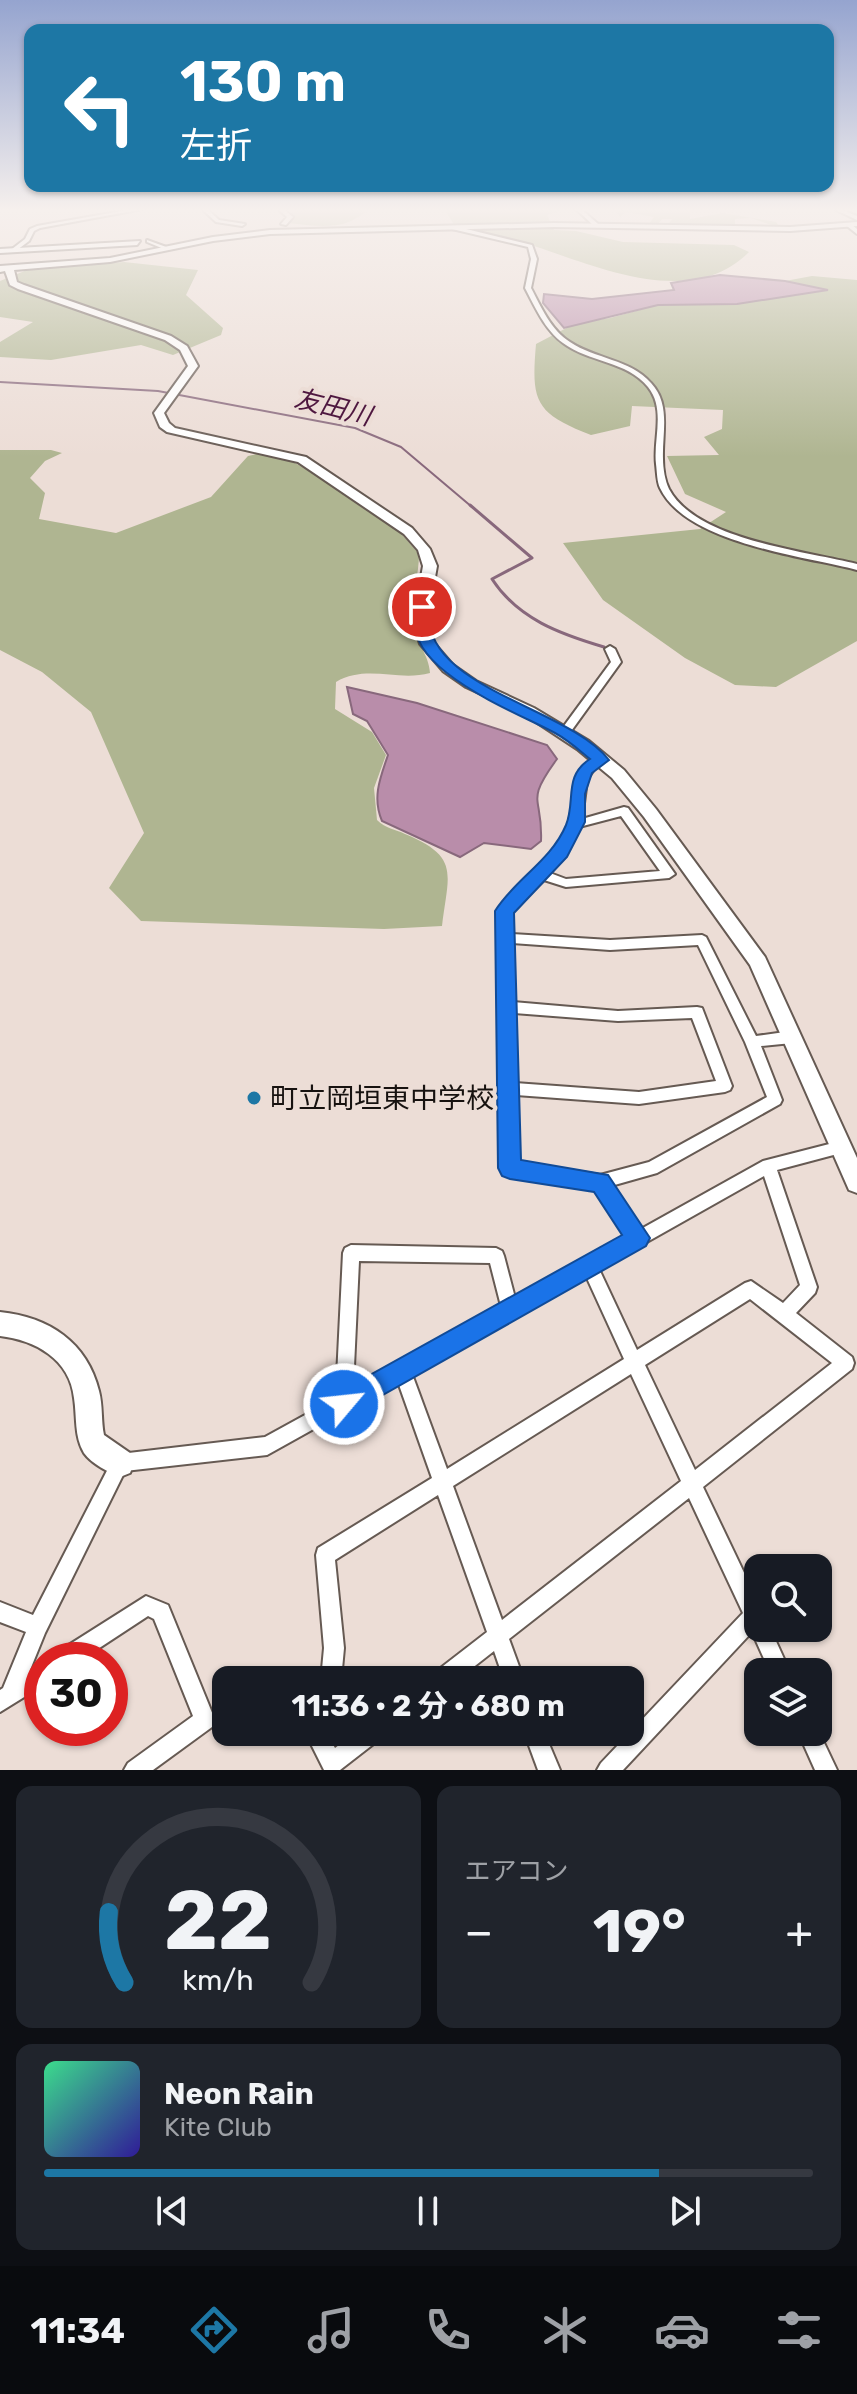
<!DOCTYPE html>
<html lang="ja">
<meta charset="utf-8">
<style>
:root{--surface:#171b24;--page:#20242c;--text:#f1f3f6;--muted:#9ea1a6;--line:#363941;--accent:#1d77a5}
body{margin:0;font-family:Rubik,"Noto Sans JP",sans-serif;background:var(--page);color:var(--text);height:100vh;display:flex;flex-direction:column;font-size:30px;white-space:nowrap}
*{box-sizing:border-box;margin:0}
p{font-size:26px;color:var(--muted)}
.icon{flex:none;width:44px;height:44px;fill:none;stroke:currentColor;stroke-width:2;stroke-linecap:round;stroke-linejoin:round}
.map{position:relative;height:1770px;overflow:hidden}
.sheet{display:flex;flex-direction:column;gap:16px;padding:16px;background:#0d0f14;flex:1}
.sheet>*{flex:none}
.guide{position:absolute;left:24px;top:24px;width:810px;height:168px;border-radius:16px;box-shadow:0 2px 6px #0004;background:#1d77a5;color:#fff;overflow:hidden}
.fabs{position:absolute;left:744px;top:1554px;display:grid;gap:16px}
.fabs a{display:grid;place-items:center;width:88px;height:88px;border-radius:16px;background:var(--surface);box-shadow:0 2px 6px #0004;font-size:40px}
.speed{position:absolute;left:24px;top:1642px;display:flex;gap:16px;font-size:40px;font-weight:700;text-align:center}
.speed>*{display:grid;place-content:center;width:104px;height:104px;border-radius:50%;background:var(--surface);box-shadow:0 2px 6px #0004;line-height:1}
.speed .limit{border:12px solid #d22;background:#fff;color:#111}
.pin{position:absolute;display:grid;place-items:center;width:68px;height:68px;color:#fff;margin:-34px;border:4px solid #fff;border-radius:50%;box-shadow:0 2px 8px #0007}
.me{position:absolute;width:88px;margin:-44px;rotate:62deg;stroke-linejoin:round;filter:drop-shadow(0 0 6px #0008)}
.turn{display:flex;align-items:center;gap:28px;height:168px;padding:0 24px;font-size:36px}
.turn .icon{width:104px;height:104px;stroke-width:2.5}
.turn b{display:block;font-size:56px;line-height:68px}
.big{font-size:60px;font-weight:700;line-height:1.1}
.sheet .widget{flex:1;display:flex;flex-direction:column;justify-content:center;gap:12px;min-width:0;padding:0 28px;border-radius:16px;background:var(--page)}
.sheet .dial{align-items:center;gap:0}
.dial svg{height:208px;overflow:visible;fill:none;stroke:var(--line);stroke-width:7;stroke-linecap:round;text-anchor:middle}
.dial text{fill:var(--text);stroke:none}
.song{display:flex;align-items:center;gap:24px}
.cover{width:96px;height:96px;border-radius:12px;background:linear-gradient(135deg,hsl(150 70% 55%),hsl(250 70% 35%))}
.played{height:8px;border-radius:4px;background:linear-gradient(90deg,var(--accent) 80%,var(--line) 80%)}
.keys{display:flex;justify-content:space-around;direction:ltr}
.heat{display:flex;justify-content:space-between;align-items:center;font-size:44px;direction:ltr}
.sheet .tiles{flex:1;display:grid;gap:16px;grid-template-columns:1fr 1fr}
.widget:last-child{grid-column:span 2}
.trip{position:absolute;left:212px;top:1666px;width:432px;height:80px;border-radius:16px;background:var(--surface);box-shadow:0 2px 6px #0004;font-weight:700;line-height:80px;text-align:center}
.dock{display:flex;height:128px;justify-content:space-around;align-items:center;background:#090b0e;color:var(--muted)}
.dock .icon{width:56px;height:56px}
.dock .current{color:var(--accent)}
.dock b{font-size:36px;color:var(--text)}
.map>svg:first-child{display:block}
.green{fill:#afb591}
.water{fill:#b98daa;stroke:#88687c;stroke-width:2}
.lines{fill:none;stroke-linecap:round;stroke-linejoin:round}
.stream-far1{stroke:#88687c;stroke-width:2}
.stream{stroke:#88687c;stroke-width:3}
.street-casing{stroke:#665a53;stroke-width:4}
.secondary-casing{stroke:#665a53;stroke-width:4}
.street{fill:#fff;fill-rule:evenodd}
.secondary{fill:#fff;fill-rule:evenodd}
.route{fill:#1a73e8;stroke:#114b97;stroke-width:2}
.poi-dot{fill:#1d77a5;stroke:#ecddd6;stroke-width:3}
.labels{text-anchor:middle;stroke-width:8;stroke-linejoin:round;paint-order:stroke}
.far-water-label{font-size:26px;font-style:italic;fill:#4e173f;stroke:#ecddd6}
.poi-label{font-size:28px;fill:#171210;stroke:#ecddd6;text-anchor:start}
</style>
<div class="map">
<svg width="857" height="1770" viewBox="0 0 857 1770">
<rect width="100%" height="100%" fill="#ecddd6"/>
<g class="green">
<path d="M301,209H368C346,232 318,226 288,223L294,216L289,213Z"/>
<path d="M444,209H565L547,215L554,230L576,231L623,242L734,245L749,252C686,316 578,257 509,238C492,233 473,231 455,226Z"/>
<path d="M615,209H690V219L723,213L776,222L780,228L751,218L735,219V226H667L672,219H662L657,225H648L654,217L626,212L620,217Z"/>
<path d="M124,262L198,270L186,295L223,328L221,335L173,355L141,345L51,360L0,357V342L33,322L0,317V281L27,270Z"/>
<path d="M812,276L857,280V641L776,687L735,685L685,658L603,600L563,543L700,529L726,512L685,494L667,456L719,455L704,437L722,429L723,410L632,406L630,426L591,435C535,413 531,402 536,344L576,323L610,318L658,305L737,304L824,291L785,281Z"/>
<path d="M0,450H51L62,453L45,461L30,478L45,493L39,519L116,533L211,497L248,456L261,453L293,462L321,477L399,531L419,554C419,578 410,601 413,624C415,642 429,654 430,673C398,682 367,664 336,682L335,709L372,732L386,755L374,788L377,820C386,829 395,829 405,834C461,857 448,874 442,926L384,929L141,921L109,888L144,833L91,712L42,672L0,650Z"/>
</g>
<g class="water">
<path d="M720,275L785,281L828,290L737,304L658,305L564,328L543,303L544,294L592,299L674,290L671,283Z"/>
<path d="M347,687L417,703L547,745L557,759C524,804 543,795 541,841L531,849L484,843L460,857L382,821C372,798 380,778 388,755L367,721L353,714Z"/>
</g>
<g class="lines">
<path class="stream-far1" d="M0,382L158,391L355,428L401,447L472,507"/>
<path class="stream" d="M470,505L532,558L492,579C518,619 560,634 604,647"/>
<g class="street-casing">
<g id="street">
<path d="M133,209H143L40,228L34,231L29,241L17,250L12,249L25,239L30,229L37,226Z"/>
<path d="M202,209H207L219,220L245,224L242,226L216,222Z"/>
<path d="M278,209H283L293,217L286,225L281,224L287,217Z"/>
<path d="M576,209H581L598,224V226H594Z"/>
<path d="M834,209H840L857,216V220Z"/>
<path d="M847,224H851L857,229V234L847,226Z"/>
<path d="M454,226L532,245L537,259L531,288C541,307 551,330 570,342C595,359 630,359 651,383C671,404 662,433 663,459C663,468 665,481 669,489C696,540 805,551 857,564V570C803,556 686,543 660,488C657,482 657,472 656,464C653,440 666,409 648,387C627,361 588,362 563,343C545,330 535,307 525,288L531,259L528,247L452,229Z"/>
<path d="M147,240L169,248L164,249L147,242Z"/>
<path d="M610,646L615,649L621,662L569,734H561L560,732L561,730L611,662L605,649Z"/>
<path d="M601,757L606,760L595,768L587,780L582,819L624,807L628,808L675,874L669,878L566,887L544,880L511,912L512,934L610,940L702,935L706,937L756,1036L792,1031L797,1033L799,1037L797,1041L792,1043L761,1046L782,1100L780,1104L657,1173L611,1186L641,1229L763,1161L841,1141L846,1142L848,1147L846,1152L841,1153L777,1170L817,1287L815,1293L796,1313L852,1357L854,1363L852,1369L703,1487L758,1602V1628H770L790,1672H770L752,1632L623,1770H597L601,1763L743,1613L689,1498L509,1639L524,1680H504L494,1651L457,1680H431L434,1673L487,1632L438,1495L335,1560L344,1648L341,1680H321L324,1648L316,1555L318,1548L432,1478L398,1382L267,1455L125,1471L45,1633L30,1670L42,1664V1686L0,1712V1690L3,1688L26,1632L0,1622V1602L33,1615L114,1457L120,1454L265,1437L336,1398L343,1253L345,1248L351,1245L496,1248L502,1251L504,1256L515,1298L628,1236L596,1188L510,1175L505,1173L503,1168L499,911C520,882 553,865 566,831C577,804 568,769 601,757ZM621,816L660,871L566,879L550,873L567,852L579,827ZM512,943L610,950L698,945L745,1042L767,1097L649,1162L600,1175L517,1162L516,1095L639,1104L725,1092L730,1090L732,1086L702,1008L697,1007L618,1011L513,1002ZM514,1013L618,1021L692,1018L716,1081L639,1092L515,1083ZM764,1176L800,1285L783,1303L751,1281L745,1283L637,1350L599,1269ZM359,1261L490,1263L501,1306L353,1388ZM586,1276L624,1359L447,1469L412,1374ZM750,1299L832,1363L695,1470L645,1365ZM631,1374L681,1481L502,1620L453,1486Z"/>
<path d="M146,1596L168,1605L215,1720L212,1727L153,1770H124L128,1763L193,1716L154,1619L148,1616L81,1660H53L56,1653Z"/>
<path d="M818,1730L837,1770H815L798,1732H818Z"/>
<path d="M311,1732H331L330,1739L335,1748L356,1732H383L380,1739L340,1770H324L309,1740Z"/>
<path d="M524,1732H544L560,1770H538Z"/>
</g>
</g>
<g class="secondary-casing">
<g id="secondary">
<path d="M857,222V226L790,231L554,227L270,234L213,241L110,262L14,270L17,282L24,285L171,336L187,346L198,366L164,413L169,423L175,428L306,457L412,528L430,549L437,566L427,622L434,643L453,665L476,681L534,708L589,741L624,770L656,809L765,957L857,1158V1193L849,1190L750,965L644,817L612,778L577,749L524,714L466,687L443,671L420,644L413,622L423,566L418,550L404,534L298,462L167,432L160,427L154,413L188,366L180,350L165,340L18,289L10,285L5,271L0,272V266L110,258L213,237L270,230L554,223L790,227Z"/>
<path d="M140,241L137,245L0,253V249Z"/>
<path d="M0,1312C49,1317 87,1342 99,1391C103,1406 101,1421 104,1435L130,1453L134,1463L130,1473L120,1477C108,1472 92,1464 84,1453C74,1436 77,1417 74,1398C70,1359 35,1340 0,1336Z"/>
</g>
</g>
<use href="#street" class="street"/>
<use href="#secondary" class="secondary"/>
</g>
<linearGradient id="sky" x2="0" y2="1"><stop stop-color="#95a4cf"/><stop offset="0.46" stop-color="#f6f0ed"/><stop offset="1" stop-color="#f6f0ed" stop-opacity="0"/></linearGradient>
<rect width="857" height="457" fill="url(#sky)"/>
<path class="route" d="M418,604L429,607C419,688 567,706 609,760L592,773L585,794V822L567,857L514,913L521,1160L608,1175L650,1238L646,1246L344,1417L334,1414L330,1404L334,1395L622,1235L594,1192L510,1179L502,1176L498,1168L495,911C515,879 551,861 566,825C576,801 563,776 590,759C579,750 568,740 555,733C515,711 391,666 418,604Z"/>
<circle class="poi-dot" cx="254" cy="1098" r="8"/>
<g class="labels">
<g class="far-water-label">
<text transform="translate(333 407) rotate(14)" y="9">友田川</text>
</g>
<g class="poi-label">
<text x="270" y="1108">町立岡垣東中学校</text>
</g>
</g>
</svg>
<div class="fabs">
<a><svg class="icon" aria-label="search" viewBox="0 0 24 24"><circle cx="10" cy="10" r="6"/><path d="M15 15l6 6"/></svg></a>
<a><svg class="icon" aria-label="layers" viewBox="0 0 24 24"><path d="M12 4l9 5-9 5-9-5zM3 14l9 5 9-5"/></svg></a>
</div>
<div class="speed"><div class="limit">30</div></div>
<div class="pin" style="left:422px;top:607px;background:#d93025"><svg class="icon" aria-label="arrive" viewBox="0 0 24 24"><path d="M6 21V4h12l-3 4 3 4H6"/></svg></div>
<svg class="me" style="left:344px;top:1404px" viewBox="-20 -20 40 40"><circle r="17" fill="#1a73e8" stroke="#fff" stroke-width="3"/><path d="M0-11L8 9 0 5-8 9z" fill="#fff"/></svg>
<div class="trip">11:36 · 2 分 · 680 m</div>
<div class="guide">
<div class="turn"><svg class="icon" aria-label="left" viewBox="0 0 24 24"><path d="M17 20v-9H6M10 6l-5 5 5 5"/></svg><div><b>130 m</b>左折</div></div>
</div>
</div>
<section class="sheet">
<div class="tiles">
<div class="widget dial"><svg viewBox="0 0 100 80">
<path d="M14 69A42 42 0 1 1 86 69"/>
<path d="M14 69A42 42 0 0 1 8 42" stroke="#1d77a5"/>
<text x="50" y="56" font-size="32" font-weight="700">22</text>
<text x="50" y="72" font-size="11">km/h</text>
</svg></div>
<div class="widget"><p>エアコン</p>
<div class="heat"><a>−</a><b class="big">19°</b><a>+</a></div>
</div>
<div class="widget">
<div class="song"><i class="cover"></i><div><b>Neon Rain</b><p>Kite Club</p></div></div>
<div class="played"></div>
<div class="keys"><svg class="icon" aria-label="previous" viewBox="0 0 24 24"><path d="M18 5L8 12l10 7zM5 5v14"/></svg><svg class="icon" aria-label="pause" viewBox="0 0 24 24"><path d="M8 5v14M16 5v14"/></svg><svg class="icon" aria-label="next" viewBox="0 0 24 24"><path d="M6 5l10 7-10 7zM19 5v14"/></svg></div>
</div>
</div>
</section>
<nav class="dock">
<b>11:34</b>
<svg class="icon current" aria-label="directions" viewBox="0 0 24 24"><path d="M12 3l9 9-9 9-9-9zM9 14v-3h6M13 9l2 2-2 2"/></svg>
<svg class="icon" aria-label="music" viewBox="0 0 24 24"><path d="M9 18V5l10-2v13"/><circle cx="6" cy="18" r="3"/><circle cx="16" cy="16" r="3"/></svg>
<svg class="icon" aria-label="phone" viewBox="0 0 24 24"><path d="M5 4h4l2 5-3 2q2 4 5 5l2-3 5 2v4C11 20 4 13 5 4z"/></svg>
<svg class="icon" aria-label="climate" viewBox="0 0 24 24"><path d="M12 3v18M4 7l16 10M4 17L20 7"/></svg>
<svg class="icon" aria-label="car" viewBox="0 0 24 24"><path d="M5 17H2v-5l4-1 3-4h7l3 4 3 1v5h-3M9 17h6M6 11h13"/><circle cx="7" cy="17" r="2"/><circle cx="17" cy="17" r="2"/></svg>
<svg class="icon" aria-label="filters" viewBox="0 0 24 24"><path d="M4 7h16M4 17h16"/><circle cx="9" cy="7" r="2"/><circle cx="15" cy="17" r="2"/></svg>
</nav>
